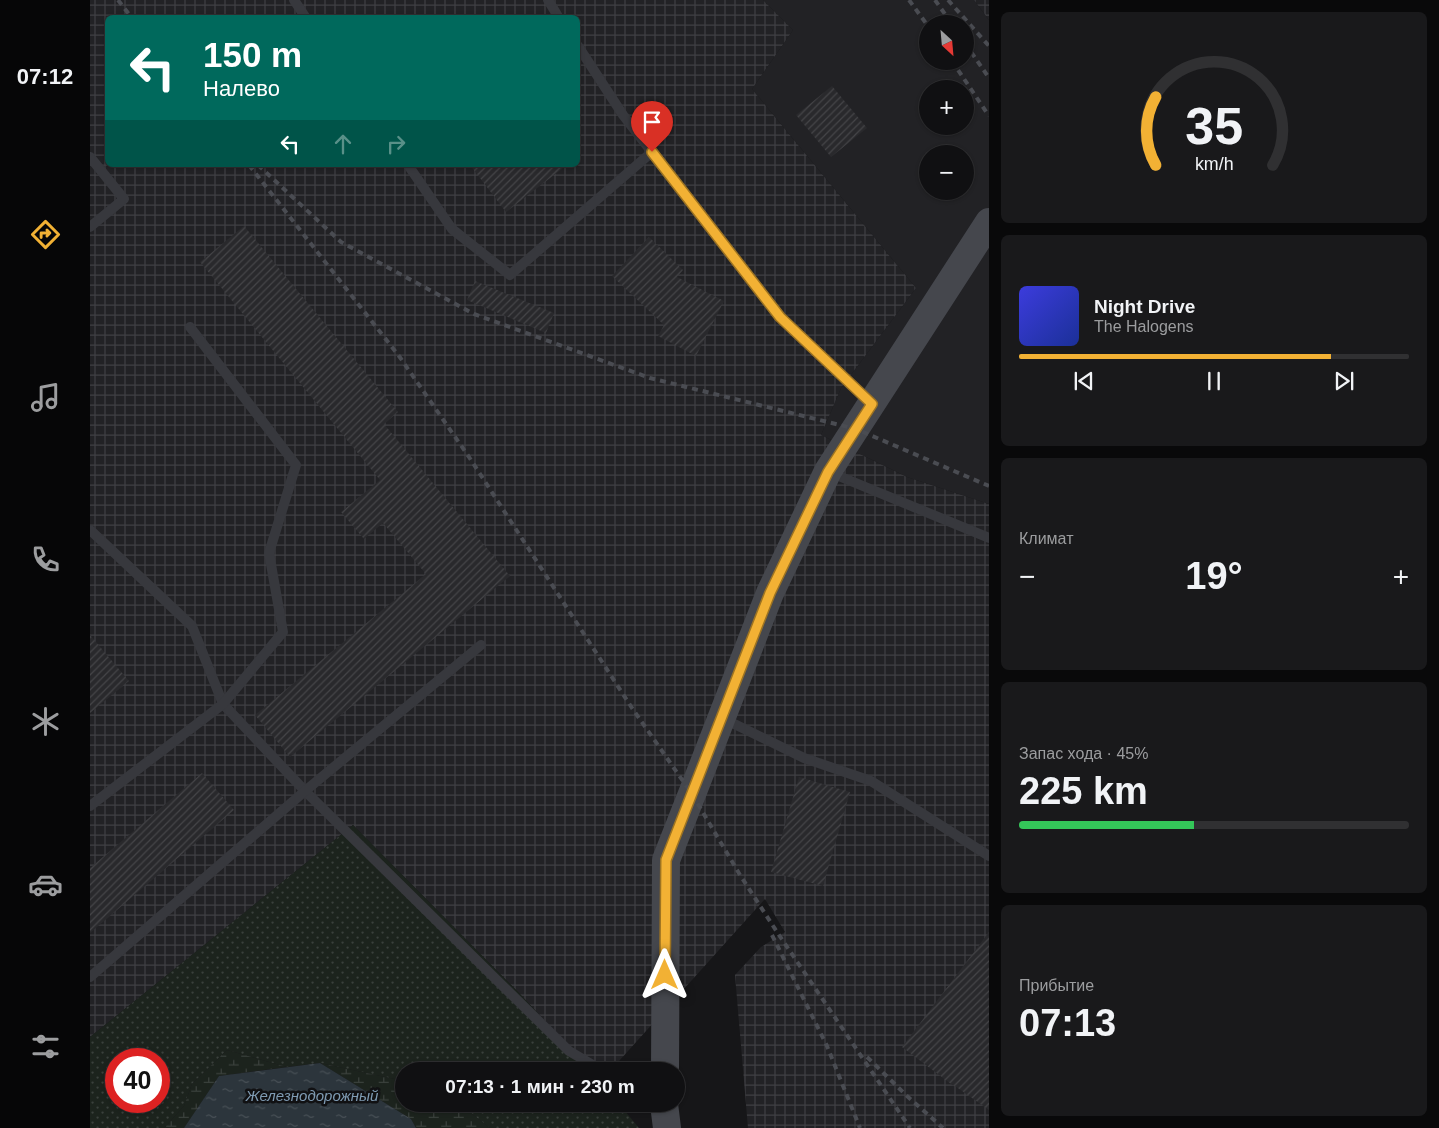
<!DOCTYPE html>
<html lang="ru">
<meta charset="utf-8">
<style>
:root{--surface:#101012;--page:#19191b;--text:#f1f3f6;--muted:#9c9d9f;--line:#303032;--accent:#f2b134}
body{margin:0;font-family:Helvetica,sans-serif;background:var(--page);color:var(--text);height:100vh;display:flex;flex-direction:column;font-size:19px;white-space:nowrap}
*{box-sizing:border-box;margin:0}
p{font-size:16px;color:var(--muted)}
.icon{flex:none;width:28px;height:28px;fill:none;stroke:currentColor;stroke-width:2;stroke-linecap:round;stroke-linejoin:round}
.map{position:relative;flex:1;overflow:hidden}
.sheet{display:flex;flex-direction:column;gap:12px;padding:12px;background:#09090a;width:450px}
.sheet>*{flex:none}
.top-card{position:absolute;left:15px;top:15px;width:475px;height:152px;border-radius:8px;box-shadow:0 1px 4px #0004,0 0 0 1px var(--line);background:#00695c;color:#fff;overflow:hidden}
.needle{width:32px;rotate:154deg}
.fabs{position:absolute;left:829px;top:15px;display:grid;gap:10px}
.fabs a{display:grid;place-items:center;width:55px;height:55px;border-radius:50%;background:var(--surface);box-shadow:0 1px 4px #0004,0 0 0 1px var(--line);font-size:25px}
.speed{position:absolute;left:15px;top:1048px;display:flex;gap:10px;font-size:25px;font-weight:700;text-align:center}
.speed>*{display:grid;place-content:center;width:65px;height:65px;border-radius:50%;background:var(--surface);box-shadow:0 1px 4px #0004,0 0 0 1px var(--line);line-height:1}
.speed .limit{border:8px solid #d22;background:#fff;color:#111}
.pin{position:absolute;display:grid;place-items:center;width:42px;height:42px;color:#fff;margin:-51px -21px;border-radius:50% 50% 50% 0;rotate:-45deg;box-shadow:0 0 5px #0007}
.pin .icon{rotate:45deg}
.me{position:absolute;width:55px;margin:-28px;rotate:0deg;stroke-linejoin:round;filter:drop-shadow(0 0 4px #0008)}
.turn{display:flex;align-items:center;gap:18px;height:105px;padding:0 15px;font-size:22px}
.turn .icon{width:65px;height:65px;stroke-width:2.5}
.turn b{display:block;font-size:35px;line-height:42px}
.lanes{display:flex;align-items:center;height:48px;padding:0 15px;background:#0003;justify-content:center;gap:25px;direction:ltr}
.lanes .off{opacity:.35}
.big{font-size:38px;font-weight:700;line-height:1.1}
.sheet .card{flex:1;display:flex;flex-direction:column;justify-content:center;gap:8px;min-width:0;padding:0 18px;border-radius:8px;background:var(--page)}
.sheet .dial{align-items:center;gap:0}
.dial svg{height:130px;overflow:visible;fill:none;stroke:var(--line);stroke-width:7;stroke-linecap:round;text-anchor:middle}
.dial text{fill:var(--text);stroke:none}
.song{display:flex;align-items:center;gap:15px}
.cover{width:60px;height:60px;border-radius:8px;background:linear-gradient(135deg,hsl(240 70% 55%),hsl(230 70% 35%))}
.played{height:5px;border-radius:2px;background:linear-gradient(90deg,var(--accent) 80%,var(--line) 80%)}
.keys{display:flex;justify-content:space-around;direction:ltr}
.heat{display:flex;justify-content:space-between;align-items:center;font-size:28px;direction:ltr}
.charge{height:8px;border-radius:4px;background:linear-gradient(90deg,#34c759 45%,var(--line) 0)}
.trip{position:absolute;left:305px;top:1062px;width:290px;height:50px;border-radius:25px;background:var(--surface);box-shadow:0 1px 4px #0004,0 0 0 1px var(--line);font-weight:700;line-height:50px;text-align:center}
main{display:flex;flex:1;min-height:0}
.tabs{display:flex;flex-direction:column;width:90px;justify-content:space-around;align-items:center;background:#060607;color:var(--muted)}
.tabs .icon{width:35px;height:35px}
.tabs .selected{color:var(--accent)}
.tabs b{font-size:22px;color:var(--text)}
.map>svg:first-child{display:block}
.built{fill:#222225;fill-rule:evenodd}
.industrial{fill:url(#industrial-grid);fill-rule:evenodd}
.grass{fill:url(#grass-dots);fill-rule:evenodd}
.wetland{fill:url(#wetland-marsh)}
.water{fill:url(#water-ripples)}
.building{fill:url(#building-hatch)}
.lines{fill:none;stroke-linecap:round;stroke-linejoin:round}
.lane{stroke:#37383d;stroke-width:10}
.secondary{stroke:#45474d;stroke-width:28}
.rail{stroke:#4a4c52;stroke-width:4;stroke-dasharray:6 5;stroke-linecap:butt}
.route-casing{stroke:#9d7322;stroke-width:12}
.route{stroke:#f2b134;stroke-width:9}
.labels{text-anchor:middle;stroke-width:5;stroke-linejoin:round;paint-order:stroke}
.water-label{font-size:15px;font-style:italic;fill:#7f9bb3;stroke:#111113}
</style>
<main>
<nav class="tabs">
<b>07:12</b>
<svg class="icon selected" aria-label="directions" viewBox="0 0 24 24"><path d="M12 3l9 9-9 9-9-9zM9 14v-3h6M13 9l2 2-2 2"/></svg>
<svg class="icon" aria-label="music" viewBox="0 0 24 24"><path d="M9 18V5l10-2v13"/><circle cx="6" cy="18" r="3"/><circle cx="16" cy="16" r="3"/></svg>
<svg class="icon" aria-label="phone" viewBox="0 0 24 24"><path d="M5 4h4l2 5-3 2q2 4 5 5l2-3 5 2v4C11 20 4 13 5 4z"/></svg>
<svg class="icon" aria-label="climate" viewBox="0 0 24 24"><path d="M12 3v18M4 7l16 10M4 17L20 7"/></svg>
<svg class="icon" aria-label="car" viewBox="0 0 24 24"><path d="M5 17H2v-5l4-1 3-4h7l3 4 3 1v5h-3M9 17h6M6 11h13"/><circle cx="7" cy="17" r="2"/><circle cx="17" cy="17" r="2"/></svg>
<svg class="icon" aria-label="filters" viewBox="0 0 24 24"><path d="M4 7h16M4 17h16"/><circle cx="9" cy="7" r="2"/><circle cx="15" cy="17" r="2"/></svg>
</nav>
<div class="map">
<svg width="899" height="1128" viewBox="0 0 899 1128">
<defs>
<pattern id="industrial-grid" width="8" height="8" patternUnits="userSpaceOnUse" patternTransform="scale(1.25)"><rect width="8" height="8" fill="#222225"/><path d="M0 4h8M4 0v8" fill="none" stroke="#3f3f43"/></pattern>
<pattern id="grass-dots" width="8" height="8" patternUnits="userSpaceOnUse" patternTransform="scale(1.25)"><rect width="8" height="8" fill="#1c231d"/><path d="M2 2h.1M6 6h.1" fill="none" stroke="#3a403c" stroke-width="1.8" stroke-linecap="round"/></pattern>
<pattern id="wetland-marsh" width="20" height="14" patternUnits="userSpaceOnUse" patternTransform="scale(1.25)"><rect width="20" height="14" fill="#1c231d"/><path d="M1 5h8M5 5V1M11 12h8M15 12V8" fill="none" stroke="#3a403c"/></pattern>
<pattern id="water-ripples" width="26" height="14" patternUnits="userSpaceOnUse" patternTransform="scale(1.25)"><rect width="26" height="14" fill="#2c353c"/><path d="M2 4q2-2 4 0t4 0M15 11q2-2 4 0t4 0" fill="none" stroke="#485056"/></pattern>
<pattern id="building-hatch" width="6" height="6" patternUnits="userSpaceOnUse" patternTransform="scale(1.25)"><rect width="6" height="6" fill="#29292c"/><path d="M-1 1l2-2M0 6l6-6M5 7l2-2" fill="none" stroke="#454548"/></pattern>
</defs>
<rect width="100%" height="100%" fill="#161618"/>
<path class="built" d="M673,0H884L899,20V504L817,477L731,435L751,388L826,288L662,89L703,30ZM838,24H875V61H838ZM838,89H875V126H838ZM838,154H875V191H838Z"/>
<g class="industrial">
<path d="M0,0H673L703,30L662,89L826,288L751,388L731,435L817,477L899,504V1128H658L645,975L671,947L695,932L675,899L520,1071H502L429,993L263,825L0,1037ZM18,18H488V165H18Z"/>
<path d="M884,0H899V20Z"/>
</g>
<g class="grass">
<path d="M263,825L429,993L502,1071H314V1081L230,1063L197,1067L137,1050L102,1084L94,1106L74,1128H0V1037ZM26,1059H69V1101H26Z"/>
<path d="M369,1104H529L549,1128H400Z"/>
</g>
<g class="wetland">
<path d="M137,1050L197,1067L129,1076L94,1128H74L94,1106L102,1084Z"/>
<path d="M230,1063L314,1081V1104H369L400,1128H326L321,1119Z"/>
</g>
<path class="water" d="M230,1063L321,1119L326,1128H94L129,1076Z"/>
<g class="building">
<path d="M742,86L777,128L741,157L706,115Z"/>
<path d="M380,165H477L416,212Z"/>
<path d="M154,226L308,412L294,424L420,576L200,757L165,715L336,574L293,523L274,539L251,512L290,480L110,262Z"/>
<path d="M559,237L593,270L587,277L634,301L606,356L568,336L574,325L522,276Z"/>
<path d="M385,281L464,313L456,333L377,300Z"/>
<path d="M0,635L39,681L0,713Z"/>
<path d="M112,773L144,810L0,933V868Z"/>
<path d="M709,777L760,792L733,886L681,872Z"/>
<path d="M899,932V1110L865,1086V1087L812,1047Z"/>
</g>
<g class="lines">
<g class="lane">
<path d="M204,0L216,18"/>
<path d="M458,0L469,18"/>
<path d="M488,46L533,115L690,317L781,403"/>
<path d="M0,157L34,199L0,227"/>
<path d="M318,165L362,229L420,275L562,152"/>
<path d="M739,472L899,538"/>
<path d="M0,530L102,626L133,704L215,791L479,1051L513,1071"/>
<path d="M632,718L714,758L781,781L899,856"/>
<path d="M0,806L133,704L193,632L179,553L206,465L100,327"/>
<path d="M0,977L215,791L391,645"/>
</g>
<g class="secondary">
<path d="M575,1071L576,860L602,794L680,593L738,471L899,222"/>
<path d="M574,1104L577,1128"/>
</g>
<g class="rail">
<path d="M28,0L42,18"/>
<path d="M819,0L838,26"/>
<path d="M845,0L862,24"/>
<path d="M858,0L899,46"/>
<path d="M875,43L899,78"/>
<path d="M862,61L899,116"/>
<path d="M159,165L309,356L379,457L542,708L602,794L650,875L689,935L820,1128"/>
<path d="M168,165L251,242L384,314L560,378L766,429L899,486"/>
<path d="M682,935L737,1046L770,1128"/>
<path d="M777,1057L817,1096L853,1128"/>
</g>
</g>
<g class="lines">
<g class="route-casing">
<path id="route" d="M562,152L690,317L782,404L738,472L680,593L576,860L575,975"/>
</g>
<use href="#route" class="route"/>
</g>
<g class="labels">
<g class="water-label">
<text x="222" y="1101">Железнодорожный</text>
</g>
</g>
</svg>
<div class="fabs">
<a><svg class="needle" viewBox="-14 -14 28 28"><path d="M0-13l5 13h-10z" fill="#e53935"/><path d="M0 13l5-13h-10z" fill="#9c9d9f"/></svg></a>
<a>+</a>
<a>−</a>
</div>
<div class="speed"><div class="limit">40</div></div>
<div class="pin" style="left:562px;top:152px;background:#d93025"><svg class="icon" aria-label="arrive" viewBox="0 0 24 24"><path d="M6 21V4h12l-3 4 3 4H6"/></svg></div>
<svg class="me" style="left:575px;top:975px" viewBox="-20 -20 40 40"><path d="M0-17L14 15 0 8-14 15z" fill="#f2b134" stroke="#fff" stroke-width="4"/></svg>
<div class="trip">07:13 · 1 мин · 230 m</div>
<div class="top-card">
<div class="turn"><svg class="icon" aria-label="left" viewBox="0 0 24 24"><path d="M17 20v-9H6M10 6l-5 5 5 5"/></svg><div><b>150 m</b>Налево</div></div>
<div class="lanes"><svg class="icon" aria-label="left" viewBox="0 0 24 24"><path d="M17 20v-9H6M10 6l-5 5 5 5"/></svg><svg class="icon off" aria-label="ahead" viewBox="0 0 24 24"><path d="M12 20V5M6 11l6-6 6 6"/></svg><svg class="icon off" aria-label="right" viewBox="0 0 24 24"><path d="M7 20v-9h11M14 6l5 5-5 5"/></svg></div>
</div>
</div>
<section class="sheet">
<div class="card dial"><svg viewBox="0 0 100 80">
<path d="M14 69A42 42 0 1 1 86 69"/>
<path d="M14 69A42 42 0 0 1 14 27" stroke="#f2b134"/>
<text x="50" y="56" font-size="32" font-weight="700">35</text>
<text x="50" y="72" font-size="11">km/h</text>
</svg></div>
<div class="card">
<div class="song"><i class="cover"></i><div><b>Night Drive</b><p>The Halogens</p></div></div>
<div class="played"></div>
<div class="keys"><svg class="icon" aria-label="previous" viewBox="0 0 24 24"><path d="M18 5L8 12l10 7zM5 5v14"/></svg><svg class="icon" aria-label="pause" viewBox="0 0 24 24"><path d="M8 5v14M16 5v14"/></svg><svg class="icon" aria-label="next" viewBox="0 0 24 24"><path d="M6 5l10 7-10 7zM19 5v14"/></svg></div>
</div>
<div class="card"><p>Климат</p>
<div class="heat"><a>−</a><b class="big">19°</b><a>+</a></div>
</div>
<div class="card"><p>Запас хода · 45%</p><b class="big">225 km</b><div class="charge"></div></div>
<div class="card"><p>Прибытие</p><b class="big">07:13</b></div>
</section>
</main>
